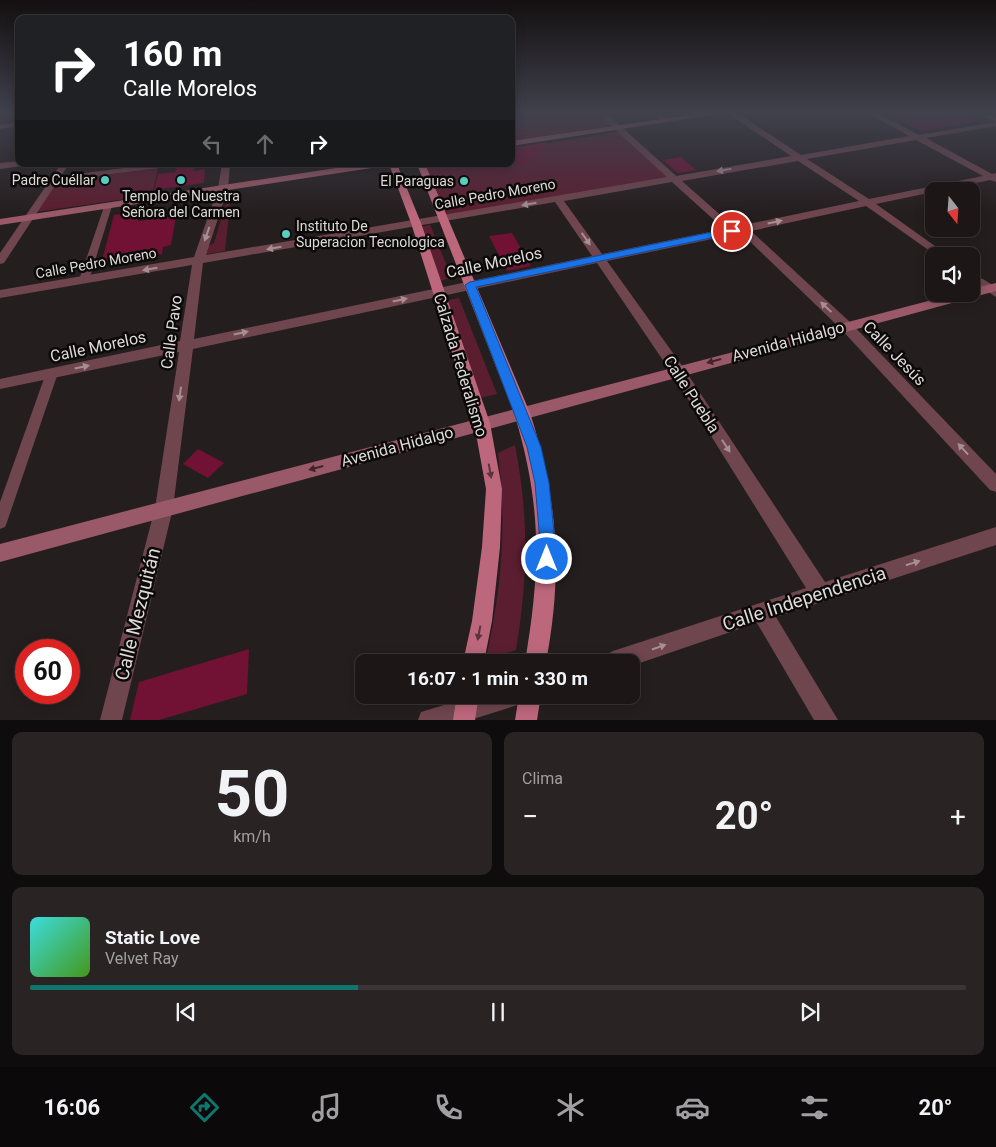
<!DOCTYPE html>
<html lang="es">
<meta charset="utf-8">
<style>
:root{--surface:#1c1617;--page:#292324;--text:#f1f3f6;--muted:#a09fa1;--line:#3a3536;--accent:#0f766e}
body{margin:0;font-family:Roboto,sans-serif;background:var(--page);color:var(--text);height:100vh;display:flex;flex-direction:column;font-size:19px;white-space:nowrap}
*{box-sizing:border-box;margin:0}
p{font-size:16px;color:var(--muted)}
.icon{flex:none;width:28px;height:28px;fill:none;stroke:currentColor;stroke-width:2;stroke-linecap:round;stroke-linejoin:round}
.map{position:relative;height:720px;overflow:hidden}
.panel{display:flex;flex-direction:column;gap:12px;padding:12px;background:#0f0c0d;flex:1}
.panel>*{flex:none}
.banner{position:absolute;left:15px;top:15px;width:500px;height:152px;border-radius:10px;box-shadow:0 2px 12px #0003,0 0 0 1px var(--line);background:#202124;color:#fff;overflow:hidden}
.needle{width:32px;rotate:163deg}
.buttons{position:absolute;left:925px;top:182px;display:grid;gap:10px}
.buttons a{display:grid;place-items:center;width:55px;height:55px;border-radius:10px;background:var(--surface);box-shadow:0 2px 12px #0003,0 0 0 1px var(--line);font-size:25px}
.speed{position:absolute;left:15px;top:639px;display:flex;gap:10px;font-size:25px;font-weight:700;text-align:center}
.speed>*{display:grid;place-content:center;width:65px;height:65px;border-radius:50%;background:var(--surface);box-shadow:0 2px 12px #0003,0 0 0 1px var(--line);line-height:1}
.speed .limit{border:8px solid #d22;background:#fff;color:#111}
.pin{position:absolute;display:grid;place-items:center;width:42px;height:42px;color:#fff;margin:-21px;border:2px solid #fff;border-radius:50%;box-shadow:0 1px 5px #0007}
.me{position:absolute;width:55px;margin:-28px;rotate:0deg;stroke-linejoin:round;filter:drop-shadow(0 0 4px #0008)}
.turn{display:flex;align-items:center;gap:18px;height:105px;padding:0 25px;font-size:22px}
.turn .icon{width:65px;height:65px;stroke-width:2.5}
.turn b{display:block;font-size:35px;line-height:42px}
.lanes{display:flex;align-items:center;height:48px;padding:0 25px;background:#0003;justify-content:center;gap:25px;direction:ltr}
.lanes .off{opacity:.35}
.big{font-size:38px;font-weight:700;line-height:1.1}
.panel .widget{flex:1;display:flex;flex-direction:column;justify-content:center;gap:8px;min-width:0;padding:0 18px;border-radius:10px;background:var(--page)}
.panel .dial{align-items:center;gap:0}
.dial b{font-size:65px;line-height:1}
.song{display:flex;align-items:center;gap:15px}
.cover{width:60px;height:60px;border-radius:8px;background:linear-gradient(135deg,hsl(180 70% 55%),hsl(100 70% 35%))}
.played{height:5px;border-radius:2px;background:linear-gradient(90deg,var(--accent) 35%,var(--line) 35%)}
.keys{display:flex;justify-content:space-around;direction:ltr}
.heat{display:flex;justify-content:space-between;align-items:center;font-size:28px;direction:ltr}
.panel .tiles{flex:1;display:grid;gap:12px;grid-template-columns:1fr 1fr}
.widget:last-child{grid-column:span 2}
.trip{position:absolute;left:355px;top:654px;width:285px;height:50px;border-radius:10px;background:var(--surface);box-shadow:0 2px 12px #0003,0 0 0 1px var(--line);font-weight:700;line-height:50px;text-align:center}
.tabs{display:flex;height:80px;justify-content:space-around;align-items:center;background:#0b0909;color:var(--muted)}
.tabs .icon{width:35px;height:35px}
.tabs .current{color:var(--accent)}
.tabs b{font-size:22px;color:var(--text)}
.map>svg:first-child{display:block}
.green{fill:#5b1e30}
.building{fill:#711134}
.lines{fill:none;stroke-linecap:round;stroke-linejoin:round}
.pedestrian{fill:#6f454e;fill-rule:evenodd}
.minor{fill:#6f454e;fill-rule:evenodd}
.secondary{fill:#9a5968;fill-rule:evenodd}
.primary{fill:#bc677c;fill-rule:evenodd}
.oneway{fill:#a68f94}
.oneway2{fill:#3e252a}
.oneway3{fill:#5b333d}
.route{fill:#1a73e8;stroke:#114b97}
.poi-dot{fill:#57cec1;stroke:#0c0909;stroke-width:2}
.labels{text-anchor:middle;stroke-width:5;stroke-linejoin:round;paint-order:stroke}
.far-poi-label{font-size:14px;fill:#ded9da;stroke:#0c0909;text-anchor:end}
.far-street-label{font-size:14px;fill:#ded9da;stroke:#0c0909}
.street-label{font-size:16px;fill:#ded9da;stroke:#0c0909}
.near-street-label{font-size:19px;fill:#ded9da;stroke:#0c0909}
</style>
<div class="map">
<svg width="996" height="720" viewBox="0 0 996 720">
<rect width="100%" height="100%" fill="#251e1f"/>
<g class="green">
<path d="M511,112H603L617,125L511,141Z"/>
<path d="M625,131L677,176L445,215L423,164H511V149Z"/>
<path d="M159,164L152,195L36,212L58,176Z"/>
<path d="M228,196H231L225,251L203,255L205,248L214,243Z"/>
<path d="M430,225L452,278L439,281L419,227Z"/>
<path d="M459,298L497,394L480,398L445,301Z"/>
<path d="M515,445C529,518 528,577 516,650L486,659C502,586 507,527 498,453Z"/>
</g>
<g class="building">
<path d="M895,112H957L978,121L922,131L895,118L904,116Z"/>
<path d="M548,142L527,165L511,161V148Z"/>
<path d="M681,157L696,170L678,173L663,160Z"/>
<path d="M188,164H195L194,171L205,169L204,183L154,190L158,174L175,172L177,165Z"/>
<path d="M140,211L138,221L176,216L171,245L163,247L162,254L101,264L114,215Z"/>
<path d="M512,233L531,266L507,271L489,236Z"/>
<path d="M198,449L224,463L208,478L183,464Z"/>
<path d="M249,649L247,694L159,720H130L139,682Z"/>
</g>
<g class="lines">
<g class="pedestrian">
<path d="M155,164H158V168L55,181L51,179L55,177Z"/>
<path d="M105,204L112,206L89,280L87,282H81L79,280Z"/>
<path d="M52,369L56,370L58,373L7,522L5,527L0,529V502L46,373L48,370Z"/>
</g>
<g class="minor">
<path d="M596,112H605L676,176L791,156L726,112H736L801,155L909,136L866,112H876L919,135L996,122V126L926,138L992,174L996,173V182L990,180L876,204L949,256H937L866,206L751,231L850,322L996,474V492L990,490L840,328L741,233L607,261L683,367L825,582L996,527V545L776,617L838,720H814L757,623L631,666V662H603L606,655L613,651L806,588L673,375L597,263L193,349L173,508L122,720H100L155,508L179,352L0,389V379L180,341L192,265L0,298V290L194,257L218,188L222,164H230L228,188L206,255L667,177ZM916,140L983,176L869,199L807,159ZM798,161L859,201L734,227L682,181ZM672,182L724,229L602,254L564,201ZM555,202L592,256L194,339L203,263Z"/>
<path d="M651,112H660L670,121L663,123Z"/>
<path d="M19,122V126L0,129V125Z"/>
<path d="M19,161V164H23L22,166L0,169V163Z"/>
<path d="M61,164H69L4,263L0,264V253Z"/>
<path d="M152,164H160L155,169L151,166Z"/>
<path d="M971,272L996,287V297L971,281Z"/>
<path d="M477,695H527L524,703L470,720H418L421,712Z"/>
</g>
<g class="secondary">
<path d="M710,112H731L511,146V141Z"/>
<path d="M974,112H985L996,117V122Z"/>
<path d="M362,164H382L378,167L0,225V219Z"/>
<path d="M996,283V291L0,562V544L955,294H971V289Z"/>
</g>
<g class="primary">
<path d="M389,164H397L421,223L490,423L502,489L500,547L492,621L484,662H463L472,621L482,547L486,489L474,423L411,223Z"/>
<path d="M417,164H425L530,413C558,499 563,573 546,662H525C541,568 542,505 514,413Z"/>
<path d="M457,695H479L475,720H453Z"/>
<path d="M519,695H541L537,720H515Z"/>
</g>
</g>
<defs><path id="oneway-solid" d="M-6-.8H1V-3.2L6.5 0L1 3.2V.8H-6Z" transform="scale(1.25)"/></defs>
<g class="oneway">
<use href="#oneway-solid" transform="translate(724 170) rotate(170)"/>
<use href="#oneway-solid" transform="translate(529 204) rotate(170)"/>
<use href="#oneway-solid" transform="translate(775 222) rotate(-12)"/>
<use href="#oneway-solid" transform="translate(207 234) rotate(109)"/>
<use href="#oneway-solid" transform="translate(586 239) rotate(55)"/>
<use href="#oneway-solid" transform="translate(274 248) rotate(170)"/>
<use href="#oneway-solid" transform="translate(150 269) rotate(170)"/>
<use href="#oneway-solid" transform="translate(400 300) rotate(-12)"/>
<use href="#oneway-solid" transform="translate(826 307) rotate(-137)"/>
<use href="#oneway-solid" transform="translate(241 333) rotate(-12)"/>
<use href="#oneway-solid" transform="translate(82 367) rotate(-12)"/>
<use href="#oneway-solid" transform="translate(180 394) rotate(98)"/>
<use href="#oneway-solid" transform="translate(726 446) rotate(57)"/>
<use href="#oneway-solid" transform="translate(963 449) rotate(-133)"/>
<use href="#oneway-solid" transform="translate(913 563) rotate(-18)"/>
<use href="#oneway-solid" transform="translate(659 647) rotate(-19)"/>
</g>
<g class="oneway2">
<use href="#oneway-solid" transform="translate(714 361) rotate(165)"/>
<use href="#oneway-solid" transform="translate(316 468) rotate(165)"/>
</g>
<g class="oneway3">
<use href="#oneway-solid" transform="translate(490 471) rotate(80)"/>
<use href="#oneway-solid" transform="translate(479 633) rotate(101)"/>
</g>
<linearGradient id="sky" x2="0" y2="1"><stop stop-color="#141011"/><stop offset="0.53" stop-color="#40414d"/><stop offset="1" stop-color="#40414d" stop-opacity="0"/></linearGradient>
<rect width="996" height="213" fill="url(#sky)"/>
<path class="route" d="M732,228L736,231L735,233L476,287L541,447L549,483L555,542V559L552,564L547,566L542,564L539,559L540,542L535,483L527,447L465,285L470,282Z"/>
<g class="poi-dot">
<circle cx="105" cy="180" r="5"/>
<circle cx="181" cy="180" r="5"/>
<circle cx="464" cy="181" r="5"/>
<circle cx="286" cy="234" r="5"/>
</g>
<g class="labels">
<g class="far-poi-label">
<text x="95" y="185">Padre Cuéllar</text>
<text x="454" y="186">El Paraguas</text>
<text x="181" y="201" text-anchor="middle">Templo de Nuestra<tspan x="181" dy="16">Señora del Carmen</tspan></text>
<text x="296" y="231" text-anchor="start">Instituto De<tspan x="296" dy="16">Superacion Tecnologica</tspan></text>
</g>
<g class="far-street-label">
<text transform="translate(495 194) rotate(-10)" y="5">Calle Pedro Moreno</text>
<text transform="translate(96 263) rotate(-10)" y="5">Calle Pedro Moreno</text>
</g>
<g class="street-label">
<text transform="translate(494 262) rotate(-12)" y="6">Calle Morelos</text>
<text transform="translate(171 332) rotate(-82)" y="6">Calle Pavo</text>
<text transform="translate(788 341) rotate(-15)" y="6">Avenida Hidalgo</text>
<text transform="translate(98 346) rotate(-12)" y="6">Calle Morelos</text>
<text transform="translate(895 353) rotate(46)" y="6">Calle Jesús</text>
<text transform="translate(461 365) rotate(73)" y="6">Calzada Federalismo</text>
<text transform="translate(692 394) rotate(57)" y="6">Calle Puebla</text>
<text transform="translate(397 446) rotate(-15)" y="6">Avenida Hidalgo</text>
</g>
<g class="near-street-label">
<text transform="translate(804 598) rotate(-18)" y="7">Calle Independencia</text>
<text transform="translate(137 614) rotate(-76)" y="7">Calle Mezquitán</text>
</g>
</g>
</svg>
<div class="buttons">
<a><svg class="needle" viewBox="-14 -14 28 28"><path d="M0-13l5 13h-10z" fill="#e53935"/><path d="M0 13l5-13h-10z" fill="#a09fa1"/></svg></a>
<a><svg class="icon" aria-label="sound" viewBox="0 0 24 24"><path d="M4 9h4l5-4v14l-5-4H4zM17 9q2 3 0 6"/></svg></a>
</div>
<div class="speed"><div class="limit">60</div></div>
<div class="pin" style="left:732px;top:231px;background:#d93025"><svg class="icon" aria-label="arrive" viewBox="0 0 24 24"><path d="M6 21V4h12l-3 4 3 4H6"/></svg></div>
<svg class="me" style="left:547px;top:559px" viewBox="-20 -20 40 40"><circle r="17" fill="#1a73e8" stroke="#fff" stroke-width="3"/><path d="M0-11L8 9 0 5-8 9z" fill="#fff"/></svg>
<div class="trip">16:07 · 1 min · 330 m</div>
<div class="banner">
<div class="turn"><svg class="icon" aria-label="right" viewBox="0 0 24 24"><path d="M7 20v-9h11M14 6l5 5-5 5"/></svg><div><b>160 m</b>Calle Morelos</div></div>
<div class="lanes"><svg class="icon off" aria-label="left" viewBox="0 0 24 24"><path d="M17 20v-9H6M10 6l-5 5 5 5"/></svg><svg class="icon off" aria-label="ahead" viewBox="0 0 24 24"><path d="M12 20V5M6 11l6-6 6 6"/></svg><svg class="icon" aria-label="right" viewBox="0 0 24 24"><path d="M7 20v-9h11M14 6l5 5-5 5"/></svg></div>
</div>
</div>
<section class="panel">
<div class="tiles">
<div class="widget dial"><b>50</b><p>km/h</p></div>
<div class="widget"><p>Clima</p>
<div class="heat"><a>−</a><b class="big">20°</b><a>+</a></div>
</div>
<div class="widget">
<div class="song"><i class="cover"></i><div><b>Static Love</b><p>Velvet Ray</p></div></div>
<div class="played"></div>
<div class="keys"><svg class="icon" aria-label="previous" viewBox="0 0 24 24"><path d="M18 5L8 12l10 7zM5 5v14"/></svg><svg class="icon" aria-label="pause" viewBox="0 0 24 24"><path d="M8 5v14M16 5v14"/></svg><svg class="icon" aria-label="next" viewBox="0 0 24 24"><path d="M6 5l10 7-10 7zM19 5v14"/></svg></div>
</div>
</div>
</section>
<nav class="tabs">
<b>16:06</b>
<svg class="icon current" aria-label="directions" viewBox="0 0 24 24"><path d="M12 3l9 9-9 9-9-9zM9 14v-3h6M13 9l2 2-2 2"/></svg>
<svg class="icon" aria-label="music" viewBox="0 0 24 24"><path d="M9 18V5l10-2v13"/><circle cx="6" cy="18" r="3"/><circle cx="16" cy="16" r="3"/></svg>
<svg class="icon" aria-label="phone" viewBox="0 0 24 24"><path d="M5 4h4l2 5-3 2q2 4 5 5l2-3 5 2v4C11 20 4 13 5 4z"/></svg>
<svg class="icon" aria-label="climate" viewBox="0 0 24 24"><path d="M12 3v18M4 7l16 10M4 17L20 7"/></svg>
<svg class="icon" aria-label="car" viewBox="0 0 24 24"><path d="M5 17H2v-5l4-1 3-4h7l3 4 3 1v5h-3M9 17h6M6 11h13"/><circle cx="7" cy="17" r="2"/><circle cx="17" cy="17" r="2"/></svg>
<svg class="icon" aria-label="filters" viewBox="0 0 24 24"><path d="M4 7h16M4 17h16"/><circle cx="9" cy="7" r="2"/><circle cx="15" cy="17" r="2"/></svg>
<b>20°</b>
</nav>
